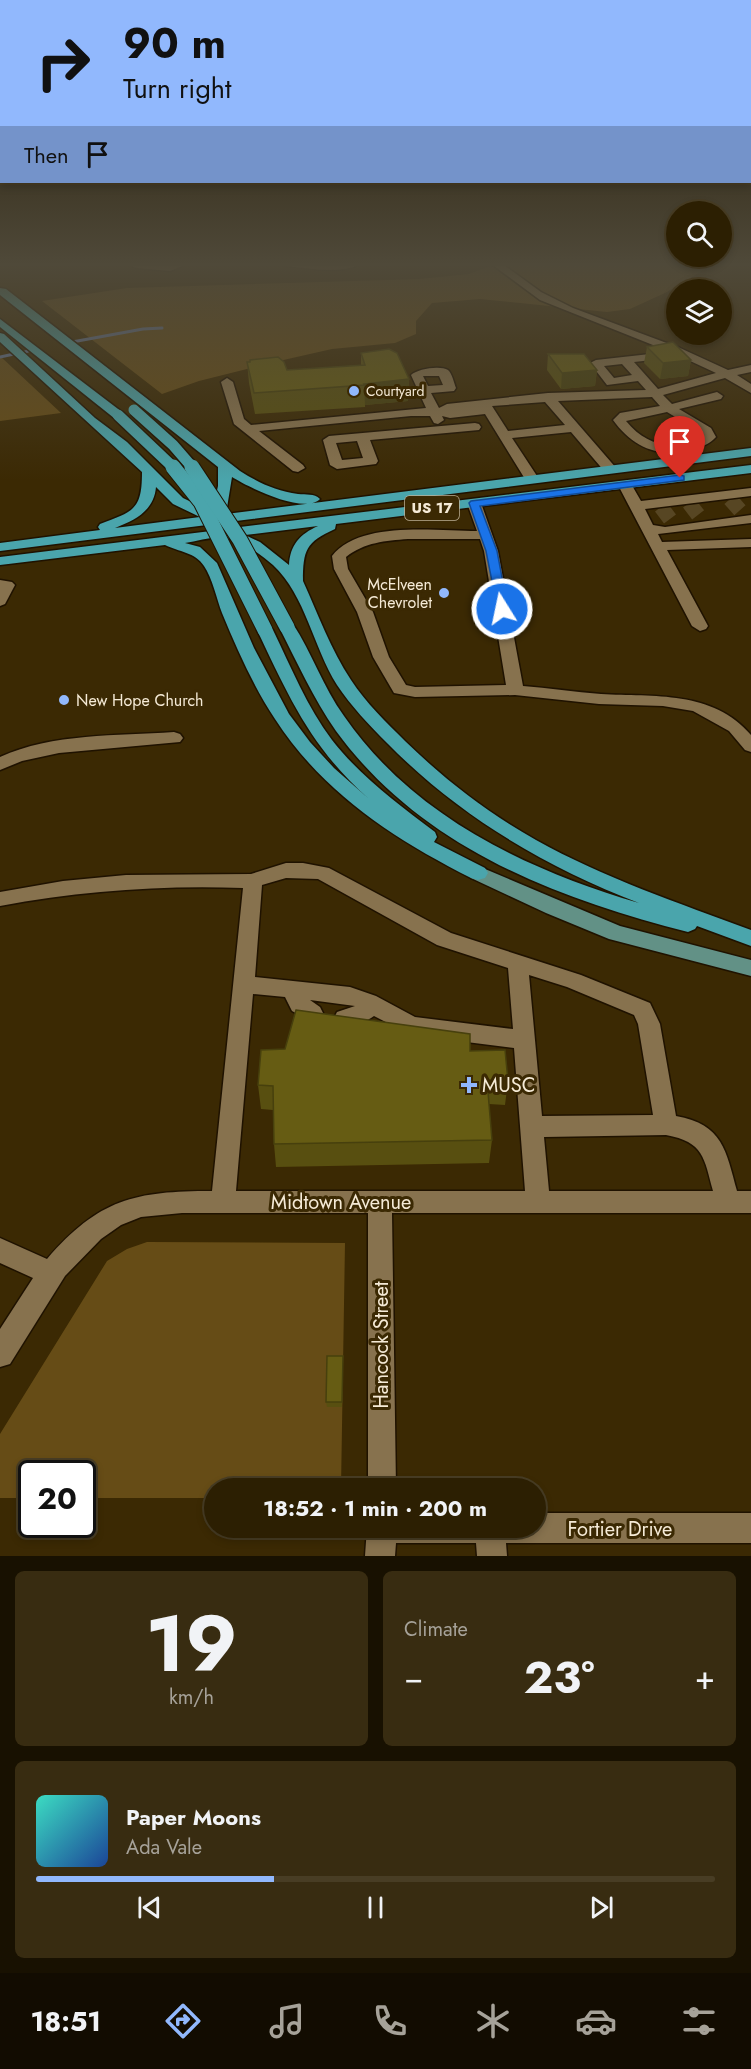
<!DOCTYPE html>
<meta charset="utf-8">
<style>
:root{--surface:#2c1f02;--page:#382c11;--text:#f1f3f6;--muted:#a6a299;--line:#483d24;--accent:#91b8fd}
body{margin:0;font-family:Jost,sans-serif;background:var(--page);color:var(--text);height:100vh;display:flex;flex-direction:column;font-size:22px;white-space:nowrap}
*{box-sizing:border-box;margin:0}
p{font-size:20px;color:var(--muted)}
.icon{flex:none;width:33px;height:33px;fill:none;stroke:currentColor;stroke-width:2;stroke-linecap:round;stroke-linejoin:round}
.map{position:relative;height:1556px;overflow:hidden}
.side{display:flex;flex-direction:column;gap:15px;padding:15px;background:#181101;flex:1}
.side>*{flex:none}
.banner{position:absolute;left:0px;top:0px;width:752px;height:183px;box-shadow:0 3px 9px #0003,0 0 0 2px var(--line);background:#91b8fd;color:#111;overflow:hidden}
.fabs{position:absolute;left:666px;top:201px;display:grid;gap:12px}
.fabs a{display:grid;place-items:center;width:66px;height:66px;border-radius:50%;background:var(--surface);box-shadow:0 3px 9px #0003,0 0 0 2px var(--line);font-size:30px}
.speed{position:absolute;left:18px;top:1460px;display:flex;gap:12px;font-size:30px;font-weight:700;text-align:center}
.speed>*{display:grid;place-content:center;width:78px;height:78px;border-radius:50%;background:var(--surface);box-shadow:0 3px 9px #0003,0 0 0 2px var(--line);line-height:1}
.speed .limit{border:3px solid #111;border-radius:9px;background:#fff;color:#111}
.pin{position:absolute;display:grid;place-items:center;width:51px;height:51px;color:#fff;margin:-62px -26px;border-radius:50% 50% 50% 0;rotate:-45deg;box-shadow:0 0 6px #0007}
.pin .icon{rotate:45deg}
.me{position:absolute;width:66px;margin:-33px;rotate:350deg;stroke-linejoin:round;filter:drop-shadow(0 0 4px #0008)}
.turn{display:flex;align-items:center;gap:21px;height:126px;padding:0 24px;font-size:27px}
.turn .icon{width:78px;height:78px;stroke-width:2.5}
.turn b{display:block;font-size:42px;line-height:51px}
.then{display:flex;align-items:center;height:57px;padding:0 24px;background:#0003;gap:12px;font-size:22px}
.big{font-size:45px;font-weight:700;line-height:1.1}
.side .card{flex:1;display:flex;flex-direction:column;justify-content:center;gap:9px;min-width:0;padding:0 21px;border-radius:9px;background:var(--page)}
.side .dial{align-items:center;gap:0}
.dial b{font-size:78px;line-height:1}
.song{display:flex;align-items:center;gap:18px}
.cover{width:72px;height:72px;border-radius:9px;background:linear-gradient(135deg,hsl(170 70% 55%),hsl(220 70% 35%))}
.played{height:6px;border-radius:3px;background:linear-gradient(90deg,var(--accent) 35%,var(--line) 35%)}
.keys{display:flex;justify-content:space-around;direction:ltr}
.heat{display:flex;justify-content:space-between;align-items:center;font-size:33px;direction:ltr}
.side .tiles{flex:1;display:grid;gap:15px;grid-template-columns:1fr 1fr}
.card:last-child{grid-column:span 2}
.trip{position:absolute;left:204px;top:1478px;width:342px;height:60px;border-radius:30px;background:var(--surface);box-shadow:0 3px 9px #0003,0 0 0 2px var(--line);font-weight:700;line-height:60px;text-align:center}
.tabs{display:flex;height:96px;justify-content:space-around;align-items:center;background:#120c01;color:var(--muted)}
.tabs .icon{width:42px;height:42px}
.tabs .current{color:var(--accent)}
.tabs b{font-size:27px;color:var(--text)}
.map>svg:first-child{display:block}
.green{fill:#664c16}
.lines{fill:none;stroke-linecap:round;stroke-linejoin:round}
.stream{stroke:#63769d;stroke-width:3}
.minor-tunnel{stroke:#574623;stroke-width:15;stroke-dasharray:15 8;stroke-linecap:butt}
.minor-casing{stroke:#1f1200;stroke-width:3}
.major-casing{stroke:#1f1200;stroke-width:3}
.highway-casing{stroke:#1f1200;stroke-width:3}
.minor{fill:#87724e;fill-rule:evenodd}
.major{fill:#629186;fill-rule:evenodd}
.highway{fill:#4aa5ac;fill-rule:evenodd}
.highway-bridge-far1-casing{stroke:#1f1200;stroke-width:14;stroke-linecap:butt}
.highway-bridge-casing{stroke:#1f1200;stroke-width:17;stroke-linecap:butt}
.highway-bridge-far1{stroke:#4aa5ac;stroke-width:11}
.highway-bridge{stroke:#4aa5ac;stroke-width:15}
.wall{fill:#584f10}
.shaded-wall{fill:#47400d}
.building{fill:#665c13;stroke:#47400d;stroke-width:1.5}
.route{fill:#1a73e8;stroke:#114b97;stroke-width:1.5}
.poi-dot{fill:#91b8fd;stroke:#3b2903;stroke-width:2}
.labels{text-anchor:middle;stroke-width:6;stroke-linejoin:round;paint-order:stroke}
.far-poi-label{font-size:14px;fill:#f5ead6;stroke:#3b2903;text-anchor:start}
.shield{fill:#3b2903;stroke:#bdb097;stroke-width:1.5}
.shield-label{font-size:15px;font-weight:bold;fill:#f5ead6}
.poi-label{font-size:16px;fill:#f5ead6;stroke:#3b2903;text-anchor:end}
.near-poi-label{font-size:20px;fill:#f5ead6;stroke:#3b2903;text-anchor:start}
.near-street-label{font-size:20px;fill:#f5ead6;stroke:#3b2903}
</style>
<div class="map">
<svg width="751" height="1556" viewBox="0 0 751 1556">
<rect width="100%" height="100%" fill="#3b2903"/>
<g class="green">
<path d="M499,263H715L667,292L630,309L607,312L480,299L432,303L416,321V334L395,343L332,349L279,361L199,381L162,394L42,301L127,288L420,279L469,274Z"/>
<path d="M0,356L61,413L0,421Z"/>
<path d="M147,1242L345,1243L341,1488H214V1498H83L82,1473H32L31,1498H0V1434L107,1261L127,1249Z"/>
</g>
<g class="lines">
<g class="stream">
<path d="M72,342L143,329L162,328"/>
<path d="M25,352L31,350"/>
<path d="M0,357L14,354"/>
</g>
<g class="minor-tunnel">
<path d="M730,499L745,516"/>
<path d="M689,503L702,520"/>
<path d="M661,507L673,523"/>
</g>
<g class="minor-casing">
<g id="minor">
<path d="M133,263L169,265L190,263L170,271L137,268L133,267Z"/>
<path d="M281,263H361C345,275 306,268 286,266Z"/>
<path d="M490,263H501L541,292L573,308L680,348L728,370L751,365V372L737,375L751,384V393L725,378L663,395L672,404L717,392L723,396L721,399L679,409L711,428L716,437C711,443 703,446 696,449C662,460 633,448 613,420L620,413L660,406L652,397L558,401L617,469L610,473L605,472L571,432L512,438L539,479L532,483L525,479L485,414L450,418L442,416L444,420L438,424L434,423L430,416H411L259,431L303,465L305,468L298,472L293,471L234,424L221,382L227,378L233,382L244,419L251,425L426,408L411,375C417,369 440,365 448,370C452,373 454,383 456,388L454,391L431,393L439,408L447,404L548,393L646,390L638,381L607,385L590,363L596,360L650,354L663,349L540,300ZM673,353L716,373L658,389L634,362L652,360ZM622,364L632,375L614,378L604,366ZM423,376H439L443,385L428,386ZM545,402L565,425L508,431L492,406ZM667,412L702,433L703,436C674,451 647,447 626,421Z"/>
<path d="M475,423L479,424L481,427L479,430L370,440L378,461L376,464L337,469L330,465L323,440L329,436ZM357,441L363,458L342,460L336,443Z"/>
<path d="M625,481L630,482L641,501L751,488V496L645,509L653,525L665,527L751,515V523L658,534L662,542L751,539V547L667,550L708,626L706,629L700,631L692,626L618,485Z"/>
<path d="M474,499L481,503L498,551L523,686C548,688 575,692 601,694C653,697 713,690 751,735V752L745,750L729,731L693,711L663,706L599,704L515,695L415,697L394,693L373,657L357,612L334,569L332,556C360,520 436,531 477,531L467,503ZM408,539H480L484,551L506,685L415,687L406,685L389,657L373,612L348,569L346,557C365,542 385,541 408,539Z"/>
<path d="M0,580L12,582L15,585L5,604L0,606Z"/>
<path d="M174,732L180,734L183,738L180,742L59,753L22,761L0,770V757C53,733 117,736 174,732Z"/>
<path d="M286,863H303L329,868L451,933L581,975L650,1003L660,1024L676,1116C723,1124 726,1151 737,1191H751V1213H392L396,1488H368V1213H182L141,1217L121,1225L101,1239L65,1276L10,1364L0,1367V1329L33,1278L0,1263V1238L47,1259C99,1199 135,1191 212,1191L243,888C161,885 80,891 0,906V892L63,881L126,875L251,874ZM286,878L318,879L437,945L508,968L513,1029L415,1017L376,996L350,987L255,977L262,885ZM529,975L567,987L634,1015L638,1024L653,1115L542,1116ZM253,994L285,997L292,1011L312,1022L320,1019L323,1013L320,1007L310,1000L355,1006L337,1012L334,1018L337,1024C349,1028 364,1023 374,1016L411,1035L514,1048L525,1191H236ZM666,1135C704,1142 704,1158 713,1191H549L544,1137Z"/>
<path d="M536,1513H751V1543H506L507,1556H477L476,1543H396L395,1556H365L367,1527H536Z"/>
</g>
</g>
<g class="major-casing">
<path id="major" d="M478,866L620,926L751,960V976L609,939L546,913L471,878L468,873L471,868Z"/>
</g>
<g class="highway-casing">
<g id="highway">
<path d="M0,288L6,289L240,471C259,483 276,491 298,494C306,495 314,493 320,499C304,515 248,487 232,477L226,514L751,448V456L228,522L232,528L751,465V473L336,524L335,529C306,542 303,550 303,581C318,614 331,650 351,680C366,703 386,722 405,741C444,779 489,814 536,840C604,878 679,903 751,930V946L697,926L695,929L688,932C554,898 420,846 336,731C313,698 297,662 279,627L281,624H293C312,653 323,687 344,716C413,816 525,869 639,903C545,867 459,816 387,743C369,725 351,706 337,685C313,647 306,596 273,565C262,555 241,540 226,538C214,536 198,541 185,543L200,547L217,563L254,648L289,714L310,742L334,768L369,799C311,748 289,697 257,630L259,627H271L273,630C291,667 307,707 332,740C360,776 398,804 435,832L437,837L434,842L485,868L488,873L485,878L478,880L471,878C394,839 323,793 275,719C253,686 237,649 222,613C217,600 212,577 204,566C195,552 179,552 165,545L0,565V557L219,530L215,524L0,551V543L100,530L98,527L100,524C134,511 142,510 142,472L0,342V333L4,334L95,418L127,442L183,498L212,512L218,486V467L0,295ZM156,487L173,504L200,517L115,528C135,520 154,511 156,487ZM318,526C300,534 290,545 289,565L260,542L245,535Z"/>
<path d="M0,319L122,412L124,415L122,418H114L0,327Z"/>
</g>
</g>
<use href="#minor" class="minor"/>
<use href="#major" class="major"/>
<use href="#highway" class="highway"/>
<g class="highway-bridge-far1-casing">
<g id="highway-bridge-far1">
<path d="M134,410L173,445L193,468"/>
<path d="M118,415L174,468"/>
</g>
</g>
<g class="highway-bridge-casing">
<g id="highway-bridge">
<path d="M173,467L201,502L265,630"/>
<path d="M192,467L240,540L287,627"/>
</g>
</g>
<use href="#highway-bridge-far1" class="highway-bridge-far1"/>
<use href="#highway-bridge" class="highway-bridge"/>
</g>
<g class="wall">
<path d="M647,347L691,360L688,376L660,379L644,363Z"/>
<path d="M361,353L409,379L408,401L365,405V407L255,414L249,383L247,362L287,370L361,365Z"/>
<path d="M548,354L597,370L595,386L561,389L547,370Z"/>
<path d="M470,1051L508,1081L505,1105L489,1104L492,1140L489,1163L276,1167L274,1144L273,1110L261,1109L258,1085Z"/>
<path d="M343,1356L342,1407H327L326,1402Z"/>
</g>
<g class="shaded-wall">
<path d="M691,360L688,376L660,379L663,363Z"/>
<path d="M597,370L595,386L561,389L562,373Z"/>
<path d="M409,379L408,401L365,405L364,384Z"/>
</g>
<g class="building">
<path d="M673,342L691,360L663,363L647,347Z"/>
<path d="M389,349L397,353L409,379L364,384L365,385L254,393L247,362H250V360L278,357L284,362L287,370L365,365L361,353Z"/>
<path d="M548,354H584L597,370L562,373Z"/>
<path d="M296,1010L470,1034V1051L505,1050L508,1081L487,1080L492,1140L274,1144L273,1086L258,1085L261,1050L285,1049Z"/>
<path d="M327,1356H343L342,1402H326Z"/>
</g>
<linearGradient id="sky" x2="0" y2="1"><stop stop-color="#201702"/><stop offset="0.55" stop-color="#4f4939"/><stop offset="1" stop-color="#4f4939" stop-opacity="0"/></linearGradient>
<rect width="751" height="481" fill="url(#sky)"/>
<path class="route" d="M680,475L684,476V480L480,506L497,551L508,609L502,613L498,612L486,551L469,503L471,501Z"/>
<g class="poi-dot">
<circle cx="354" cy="391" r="6"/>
<circle cx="444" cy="593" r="6"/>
<circle cx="64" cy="700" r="6"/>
<path d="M466 1076h6v6h6v6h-6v6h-6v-6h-6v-6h6z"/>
</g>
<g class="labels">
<g class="far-poi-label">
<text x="366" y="396">Courtyard</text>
</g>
<rect class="shield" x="405" y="496" width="54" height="24" rx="4.5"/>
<g class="shield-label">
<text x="432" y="513">US 17</text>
</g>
<g class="poi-label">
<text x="432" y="590">McElveen<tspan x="432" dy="18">Chevrolet</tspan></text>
<text x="76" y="706" text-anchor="start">New Hope Church</text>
</g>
<g class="near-poi-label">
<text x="482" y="1092">MUSC</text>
</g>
<g class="near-street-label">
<text x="341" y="1209">Midtown Avenue</text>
<text transform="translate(381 1345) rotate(-90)" y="7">Hancock Street</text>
<text x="620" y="1536">Fortier Drive</text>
</g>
</g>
</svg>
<div class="fabs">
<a><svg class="icon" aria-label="search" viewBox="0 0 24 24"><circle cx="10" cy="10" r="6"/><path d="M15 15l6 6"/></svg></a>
<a><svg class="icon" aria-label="layers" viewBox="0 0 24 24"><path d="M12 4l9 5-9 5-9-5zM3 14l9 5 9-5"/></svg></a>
</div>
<div class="speed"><div class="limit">20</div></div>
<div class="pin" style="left:680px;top:478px;background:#d93025"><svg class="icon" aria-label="arrive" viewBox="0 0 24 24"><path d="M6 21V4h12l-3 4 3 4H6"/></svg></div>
<svg class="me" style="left:502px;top:609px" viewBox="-20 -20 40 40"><circle r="17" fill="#1a73e8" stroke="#fff" stroke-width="3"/><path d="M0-11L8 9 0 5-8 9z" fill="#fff"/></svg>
<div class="trip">18:52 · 1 min · 200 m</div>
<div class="banner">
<div class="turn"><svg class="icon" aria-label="right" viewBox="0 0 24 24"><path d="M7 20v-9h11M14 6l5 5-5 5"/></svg><div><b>90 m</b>Turn right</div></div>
<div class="then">Then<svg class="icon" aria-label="arrive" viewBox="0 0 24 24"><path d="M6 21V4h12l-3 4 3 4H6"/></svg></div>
</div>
</div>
<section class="side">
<div class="tiles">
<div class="card dial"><b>19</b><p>km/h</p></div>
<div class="card"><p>Climate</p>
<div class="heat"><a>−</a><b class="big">23°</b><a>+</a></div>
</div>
<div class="card">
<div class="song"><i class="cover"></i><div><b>Paper Moons</b><p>Ada Vale</p></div></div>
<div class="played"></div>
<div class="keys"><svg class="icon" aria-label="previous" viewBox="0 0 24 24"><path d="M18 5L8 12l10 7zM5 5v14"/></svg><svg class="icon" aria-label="pause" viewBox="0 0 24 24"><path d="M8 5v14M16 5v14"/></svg><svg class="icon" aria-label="next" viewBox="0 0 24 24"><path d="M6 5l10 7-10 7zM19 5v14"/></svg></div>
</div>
</div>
</section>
<nav class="tabs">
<b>18:51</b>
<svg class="icon current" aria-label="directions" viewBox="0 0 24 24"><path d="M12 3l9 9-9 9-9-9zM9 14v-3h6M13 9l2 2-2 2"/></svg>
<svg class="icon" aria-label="music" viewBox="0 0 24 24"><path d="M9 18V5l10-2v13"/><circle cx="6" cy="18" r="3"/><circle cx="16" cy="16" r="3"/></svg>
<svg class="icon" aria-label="phone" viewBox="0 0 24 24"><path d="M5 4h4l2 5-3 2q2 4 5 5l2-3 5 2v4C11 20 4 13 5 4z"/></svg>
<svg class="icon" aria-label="climate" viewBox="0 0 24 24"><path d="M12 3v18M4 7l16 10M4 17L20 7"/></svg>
<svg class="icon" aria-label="car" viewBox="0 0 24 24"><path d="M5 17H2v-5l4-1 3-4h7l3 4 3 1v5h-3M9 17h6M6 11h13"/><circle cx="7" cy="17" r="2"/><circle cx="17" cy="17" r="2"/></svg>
<svg class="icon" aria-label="filters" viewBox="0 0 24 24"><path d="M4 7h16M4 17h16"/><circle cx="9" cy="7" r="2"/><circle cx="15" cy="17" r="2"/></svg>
</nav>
